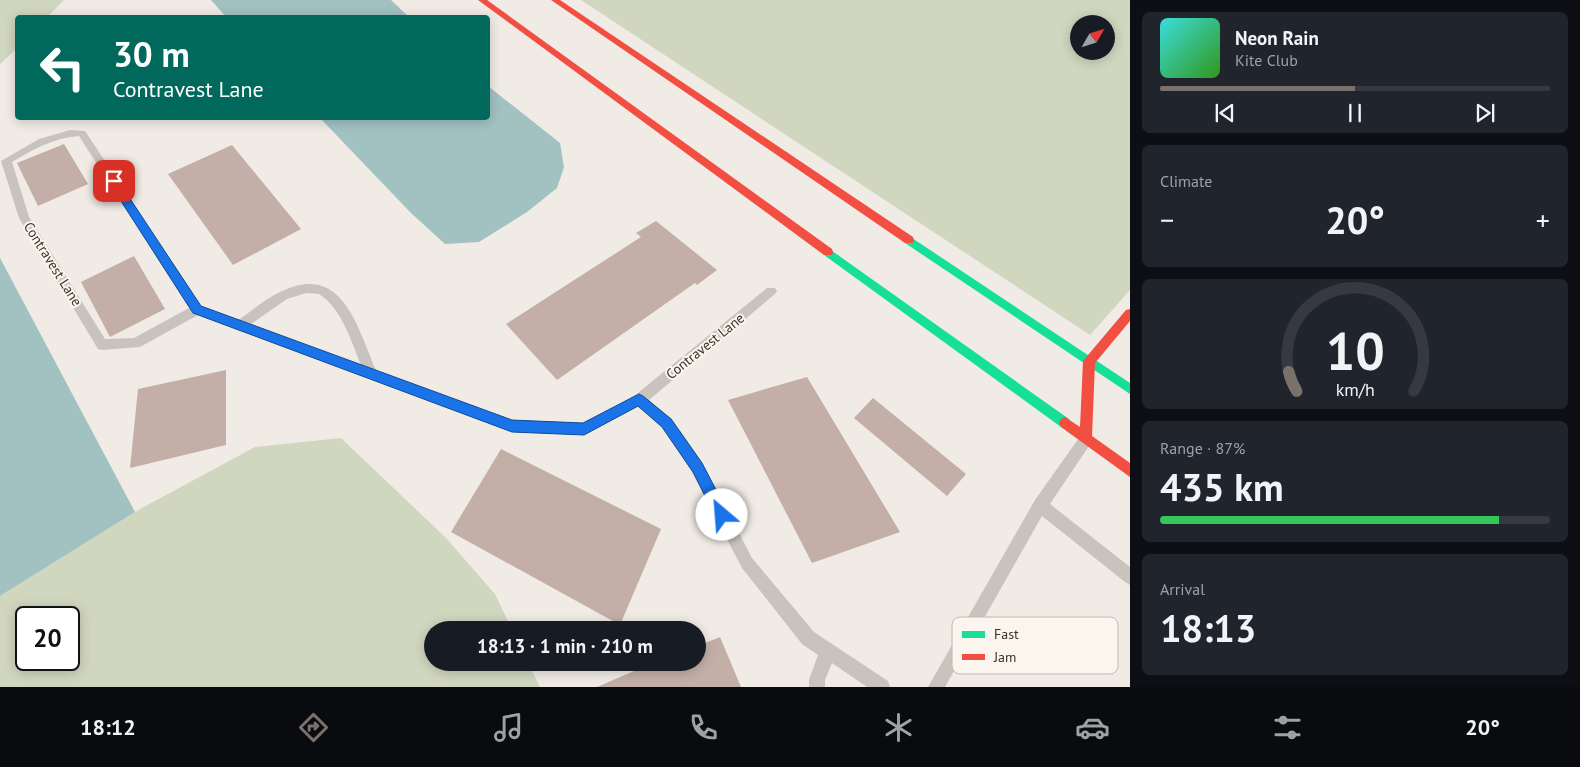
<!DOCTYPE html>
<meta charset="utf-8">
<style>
:root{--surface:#171b24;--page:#20242c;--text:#f1f3f6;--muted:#9ea1a6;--line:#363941;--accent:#7a716c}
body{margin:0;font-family:"PT Sans",sans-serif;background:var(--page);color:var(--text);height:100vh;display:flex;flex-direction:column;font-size:19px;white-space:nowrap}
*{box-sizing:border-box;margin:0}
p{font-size:16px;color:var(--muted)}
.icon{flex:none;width:28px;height:28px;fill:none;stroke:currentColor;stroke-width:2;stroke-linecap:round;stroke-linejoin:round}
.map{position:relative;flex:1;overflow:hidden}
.sheet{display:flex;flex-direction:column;gap:12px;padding:12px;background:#0d0f14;width:450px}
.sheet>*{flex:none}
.guide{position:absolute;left:15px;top:15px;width:475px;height:105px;border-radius:5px;box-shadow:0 2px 12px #0003;background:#00695c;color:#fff;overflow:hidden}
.needle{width:32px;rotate:51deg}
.buttons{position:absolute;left:1070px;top:15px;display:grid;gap:10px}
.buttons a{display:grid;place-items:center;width:45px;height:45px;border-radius:50%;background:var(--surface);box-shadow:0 2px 12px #0003;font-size:25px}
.speed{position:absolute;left:15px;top:606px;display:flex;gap:10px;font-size:25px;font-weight:700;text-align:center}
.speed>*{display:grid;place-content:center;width:65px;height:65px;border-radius:50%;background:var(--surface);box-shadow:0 2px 12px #0003;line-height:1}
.speed .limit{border:2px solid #111;border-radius:8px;background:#fff;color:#111}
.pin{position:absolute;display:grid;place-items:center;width:42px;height:42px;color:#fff;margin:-21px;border-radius:10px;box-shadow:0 2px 8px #0006}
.me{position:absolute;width:55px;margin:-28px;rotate:333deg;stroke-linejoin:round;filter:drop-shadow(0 0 4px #0008)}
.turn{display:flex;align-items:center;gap:18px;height:105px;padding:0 15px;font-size:22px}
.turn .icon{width:65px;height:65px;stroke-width:2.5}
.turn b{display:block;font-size:35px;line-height:42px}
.big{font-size:38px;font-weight:700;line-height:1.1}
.sheet .widget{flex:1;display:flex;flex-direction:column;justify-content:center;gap:8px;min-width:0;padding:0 18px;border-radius:8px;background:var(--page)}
.sheet .dial{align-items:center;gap:0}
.dial svg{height:130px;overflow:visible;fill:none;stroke:var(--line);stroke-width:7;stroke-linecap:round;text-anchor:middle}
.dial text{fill:var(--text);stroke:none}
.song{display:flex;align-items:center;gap:15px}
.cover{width:60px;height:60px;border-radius:8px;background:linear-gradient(135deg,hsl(180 70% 55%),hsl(110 70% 35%))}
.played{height:5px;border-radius:2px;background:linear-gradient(90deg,var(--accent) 50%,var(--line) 50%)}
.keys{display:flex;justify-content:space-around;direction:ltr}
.heat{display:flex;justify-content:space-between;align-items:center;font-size:28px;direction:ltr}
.charge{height:8px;border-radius:4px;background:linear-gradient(90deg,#34c759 87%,var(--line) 0)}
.trip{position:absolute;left:424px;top:621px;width:282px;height:50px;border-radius:25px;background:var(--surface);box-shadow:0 2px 12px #0003;font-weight:700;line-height:50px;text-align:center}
.tabs{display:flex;height:80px;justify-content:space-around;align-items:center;background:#090b0e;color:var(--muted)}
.tabs .icon{width:35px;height:35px}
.tabs .selected{color:var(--accent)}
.tabs b{font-size:22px;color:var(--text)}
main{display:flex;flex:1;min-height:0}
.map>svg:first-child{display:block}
.green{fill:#d1d6bf;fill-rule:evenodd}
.water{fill:#a1c2c1}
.building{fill:#c3afa7}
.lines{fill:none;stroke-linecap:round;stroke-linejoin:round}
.lane{fill:#c9c3be;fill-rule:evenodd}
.fast{fill:#16e098;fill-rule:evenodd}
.jam{fill:#f24e42;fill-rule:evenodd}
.route{fill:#1a73e8;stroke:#114b97}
.labels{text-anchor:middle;stroke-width:4;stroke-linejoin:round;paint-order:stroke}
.street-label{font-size:14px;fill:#3b302b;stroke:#fbf5ee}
.key{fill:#fbf5ee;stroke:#c1bab4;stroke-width:1}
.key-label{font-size:14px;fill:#3b302b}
</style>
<main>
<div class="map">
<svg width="1130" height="687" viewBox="0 0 1130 687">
<rect width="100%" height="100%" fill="#f0ebe5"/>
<g class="green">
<path d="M0,0H64L47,17L18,18L17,48L0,64Z"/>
<path d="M581,0H1130V290L1090,335ZM1079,24H1106V51H1079Z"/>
<path d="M341,438L446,538L495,594L512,630H432V662L528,663L540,687H0V596L140,509L255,447ZM26,618H69V660H26Z"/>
</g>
<g class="water">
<path d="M211,0H391L409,17H226Z"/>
<path d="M488,86L560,143L564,167L557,188L527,212L479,242L445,244L411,213L320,118H488Z"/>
<path d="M0,258L135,512L0,596Z"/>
</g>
<g class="building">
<path d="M64,144L88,184L38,206L17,163Z"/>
<path d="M232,145L301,229L233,265L168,174Z"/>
<path d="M656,221L717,270L697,285L695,283L557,380L506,324L641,237L636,233Z"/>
<path d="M134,256L165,309L110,337L81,282Z"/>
<path d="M226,370V445L130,468L138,389Z"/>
<path d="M807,377L900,532L812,563L728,400Z"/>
<path d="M873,398L966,474L947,496L854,418Z"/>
<path d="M501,449L661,529L620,625L451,532Z"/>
<path d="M720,637L741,687H597L655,662H698V646Z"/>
</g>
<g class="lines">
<g class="lane">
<path d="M70,130L85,131L201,306L238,320C252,311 265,299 280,292C342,261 357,326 376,370L512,420L583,423L634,396L767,288H775L777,291L775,294L649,400L672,419L702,462L752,558L814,632L888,681L890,687H867L832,663L825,680V687H809V680L818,655L802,644L742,568L692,472L662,427L638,407L584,435L512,432L198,315L140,347L102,350L98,349L19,218L1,161L39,139ZM79,136L189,308L134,338L105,339L29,217L12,162C34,149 53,138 79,136ZM306,293L319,294C342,309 351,341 361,365L251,324L287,299Z"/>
<path d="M1086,433L1091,435L1093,439L1091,443L1050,504L1130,567V585L1125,582L1042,516L945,687H928L1035,500L1081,435Z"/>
</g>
<g class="fast">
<path d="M909,236L1130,383V394L905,243L904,240L905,237Z"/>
<path d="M828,248L1069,419L1071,423L1069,427L1065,429L1061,427L824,255L823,252Z"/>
</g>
<g class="jam">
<path d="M478,0H487L832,249L833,252L832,255H824Z"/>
<path d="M551,0H560L913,237L914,240L913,243H905Z"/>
<path d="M1130,309V321L1095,363L1092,436L1130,463V477L1061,427L1059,423L1061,419L1065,417L1080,427L1083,361L1126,310Z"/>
</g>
</g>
<path class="route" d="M114,178L117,179L201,306L512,420L583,423L635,396L639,394L643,396L671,419L702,463L727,511L729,515L727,520L722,522L717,520L693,472L662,427L638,406L584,435L512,432L193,313L110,184L109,181Z"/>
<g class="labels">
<g class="street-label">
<text transform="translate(53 264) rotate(58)" y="5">Contravest Lane</text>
<text transform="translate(705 346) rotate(-39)" y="5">Contravest Lane</text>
</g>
</g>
<rect x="952" y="617" width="166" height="57" rx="8" class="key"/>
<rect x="962" y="631" width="23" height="7" fill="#16e098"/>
<rect x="962" y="654" width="23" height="6" fill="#f24e42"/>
<g class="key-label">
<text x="994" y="639">Fast</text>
<text x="994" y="662">Jam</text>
</g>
</svg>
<div class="buttons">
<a><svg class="needle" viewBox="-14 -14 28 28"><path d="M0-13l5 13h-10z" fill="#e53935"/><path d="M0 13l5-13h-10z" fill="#9ea1a6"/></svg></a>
</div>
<div class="speed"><div class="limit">20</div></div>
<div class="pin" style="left:114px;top:181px;background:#d93025"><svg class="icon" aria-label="arrive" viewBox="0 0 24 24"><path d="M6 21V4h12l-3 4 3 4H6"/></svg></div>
<svg class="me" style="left:722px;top:515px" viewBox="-20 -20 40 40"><circle r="19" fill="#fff"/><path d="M0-13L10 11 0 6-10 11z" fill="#1a73e8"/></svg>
<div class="trip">18:13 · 1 min · 210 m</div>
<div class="guide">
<div class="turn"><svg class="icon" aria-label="left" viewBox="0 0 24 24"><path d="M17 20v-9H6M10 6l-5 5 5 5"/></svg><div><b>30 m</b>Contravest Lane</div></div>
</div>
</div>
<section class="sheet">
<div class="widget">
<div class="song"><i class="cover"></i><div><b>Neon Rain</b><p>Kite Club</p></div></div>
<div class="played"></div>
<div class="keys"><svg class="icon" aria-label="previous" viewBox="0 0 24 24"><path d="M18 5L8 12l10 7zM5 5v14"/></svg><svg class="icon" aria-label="pause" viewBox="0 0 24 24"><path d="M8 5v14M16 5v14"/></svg><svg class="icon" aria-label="next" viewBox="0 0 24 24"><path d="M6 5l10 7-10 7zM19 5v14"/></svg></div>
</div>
<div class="widget"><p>Climate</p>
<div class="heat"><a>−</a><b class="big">20°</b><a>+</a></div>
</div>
<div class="widget dial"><svg viewBox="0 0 100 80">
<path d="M14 69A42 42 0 1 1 86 69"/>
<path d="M14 69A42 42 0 0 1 9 57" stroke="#7a716c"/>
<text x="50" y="56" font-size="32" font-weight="700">10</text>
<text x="50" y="72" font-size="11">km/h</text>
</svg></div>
<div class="widget"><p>Range · 87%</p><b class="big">435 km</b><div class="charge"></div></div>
<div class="widget"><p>Arrival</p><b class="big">18:13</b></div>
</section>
</main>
<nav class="tabs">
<b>18:12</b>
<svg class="icon selected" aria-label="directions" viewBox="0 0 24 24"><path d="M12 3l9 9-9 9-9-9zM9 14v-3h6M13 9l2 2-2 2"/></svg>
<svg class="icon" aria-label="music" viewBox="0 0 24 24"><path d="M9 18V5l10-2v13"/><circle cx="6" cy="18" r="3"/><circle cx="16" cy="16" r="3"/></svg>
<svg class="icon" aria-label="phone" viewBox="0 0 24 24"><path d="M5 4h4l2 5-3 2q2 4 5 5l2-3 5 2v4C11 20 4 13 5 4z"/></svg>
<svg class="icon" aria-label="climate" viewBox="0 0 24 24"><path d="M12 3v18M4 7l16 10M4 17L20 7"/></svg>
<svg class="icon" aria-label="car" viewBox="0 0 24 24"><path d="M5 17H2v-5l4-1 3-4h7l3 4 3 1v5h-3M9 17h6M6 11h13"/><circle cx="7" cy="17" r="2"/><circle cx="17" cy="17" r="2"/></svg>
<svg class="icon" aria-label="filters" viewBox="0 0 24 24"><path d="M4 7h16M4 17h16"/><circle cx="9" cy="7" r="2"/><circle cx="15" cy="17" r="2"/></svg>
<b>20°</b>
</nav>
